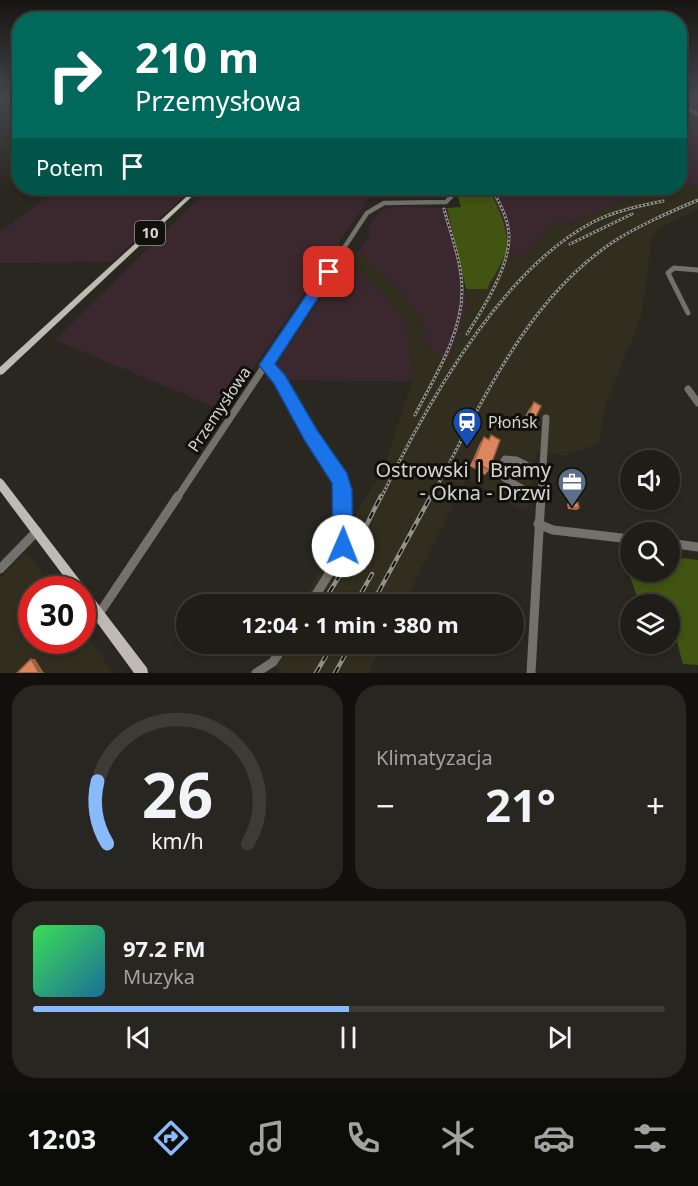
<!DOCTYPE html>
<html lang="pl">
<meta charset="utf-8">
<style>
:root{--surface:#1f1d17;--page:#272620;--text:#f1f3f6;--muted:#a1a2a1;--line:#3c3b36;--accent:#8abafc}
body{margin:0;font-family:"Noto Sans",sans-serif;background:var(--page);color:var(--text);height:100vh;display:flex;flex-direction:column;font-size:22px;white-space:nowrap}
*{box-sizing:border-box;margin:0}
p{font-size:20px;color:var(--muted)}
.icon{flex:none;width:33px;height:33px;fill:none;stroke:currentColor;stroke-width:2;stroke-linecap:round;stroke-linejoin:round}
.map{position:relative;height:673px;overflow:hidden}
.panel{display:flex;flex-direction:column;gap:12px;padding:12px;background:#11100d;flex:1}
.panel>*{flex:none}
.top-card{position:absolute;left:12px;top:12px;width:675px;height:183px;border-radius:24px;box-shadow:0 3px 9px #0003,0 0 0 2px var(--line);background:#00695c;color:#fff;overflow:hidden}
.controls{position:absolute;left:620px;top:450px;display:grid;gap:12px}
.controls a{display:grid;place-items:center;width:60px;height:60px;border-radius:50%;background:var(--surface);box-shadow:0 3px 9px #0003,0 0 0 2px var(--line);font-size:30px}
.speed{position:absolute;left:18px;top:576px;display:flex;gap:12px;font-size:30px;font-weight:700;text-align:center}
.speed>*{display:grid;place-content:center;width:78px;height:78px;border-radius:50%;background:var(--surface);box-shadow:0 3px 9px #0003,0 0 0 2px var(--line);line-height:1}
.speed .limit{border:9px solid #d22;background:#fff;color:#111}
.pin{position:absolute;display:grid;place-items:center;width:51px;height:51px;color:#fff;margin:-26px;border-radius:12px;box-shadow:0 3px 9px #0006}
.me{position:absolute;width:66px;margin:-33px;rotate:1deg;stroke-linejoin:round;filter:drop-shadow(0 0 4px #0008)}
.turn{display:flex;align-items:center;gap:21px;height:126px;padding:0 24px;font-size:27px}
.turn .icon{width:78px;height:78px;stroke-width:2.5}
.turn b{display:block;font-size:42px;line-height:51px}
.then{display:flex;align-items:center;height:57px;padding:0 24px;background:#0003;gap:12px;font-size:22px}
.big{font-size:45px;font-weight:700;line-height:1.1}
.panel .widget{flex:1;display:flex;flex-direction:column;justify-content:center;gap:9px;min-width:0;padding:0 21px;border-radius:24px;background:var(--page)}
.panel .dial{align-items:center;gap:0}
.dial svg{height:156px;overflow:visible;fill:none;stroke:var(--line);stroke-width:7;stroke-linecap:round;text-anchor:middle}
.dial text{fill:var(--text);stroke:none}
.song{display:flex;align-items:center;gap:18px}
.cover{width:72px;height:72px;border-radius:9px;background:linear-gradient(135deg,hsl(130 70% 55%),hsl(200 70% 35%))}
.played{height:6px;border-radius:3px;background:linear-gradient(90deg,var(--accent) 50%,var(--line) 50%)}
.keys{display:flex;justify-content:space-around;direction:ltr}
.heat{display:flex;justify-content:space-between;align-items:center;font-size:33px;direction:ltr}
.panel .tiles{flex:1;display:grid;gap:12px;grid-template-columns:1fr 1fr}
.widget:last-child{grid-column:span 2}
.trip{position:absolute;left:176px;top:594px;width:348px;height:60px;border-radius:30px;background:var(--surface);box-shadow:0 3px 9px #0003,0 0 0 2px var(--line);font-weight:700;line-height:60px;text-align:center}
.menu{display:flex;height:96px;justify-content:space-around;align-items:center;background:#0c0c09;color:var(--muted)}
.menu .icon{width:42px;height:42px}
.menu .current{color:var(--accent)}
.menu b{font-size:27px;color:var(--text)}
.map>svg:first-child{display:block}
.built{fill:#312e1f}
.industrial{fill:#3b282f}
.green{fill:#415411}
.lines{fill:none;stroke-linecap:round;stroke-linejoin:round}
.minor-far4{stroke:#73716c;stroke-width:4}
.minor-far3{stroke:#73716c;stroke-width:4.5}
.minor-far2{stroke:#73716c;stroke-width:5}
.minor-far1{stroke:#73716c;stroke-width:7}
.minor{stroke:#73716c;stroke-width:9}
.major{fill:#c0bbb2;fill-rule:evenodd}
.rail-far1-casing{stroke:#92918a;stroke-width:3}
.rail-casing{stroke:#92918a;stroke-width:4.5}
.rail-far1{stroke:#11100c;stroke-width:1.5;stroke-dasharray:2;stroke-linecap:butt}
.rail{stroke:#11100c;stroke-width:2;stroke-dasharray:7;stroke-linecap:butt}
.wall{fill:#bd7351}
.shaded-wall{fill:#9a5e42}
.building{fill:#dc865e;stroke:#9a5e42;stroke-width:1.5}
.route{fill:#1a73e8;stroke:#114b97;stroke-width:1.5}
.labels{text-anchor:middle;stroke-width:6;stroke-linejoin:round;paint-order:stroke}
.shield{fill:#11100c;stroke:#9a9994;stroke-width:1.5}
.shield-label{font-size:15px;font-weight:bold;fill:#d5d4ce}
.street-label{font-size:16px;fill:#d5d4ce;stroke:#11100c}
.poi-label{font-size:16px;fill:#d5d4ce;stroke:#11100c;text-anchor:start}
.near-poi-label{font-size:20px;fill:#d5d4ce;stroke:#11100c;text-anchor:end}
</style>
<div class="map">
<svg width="698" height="673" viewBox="0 0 698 673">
<rect width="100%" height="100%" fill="#29271f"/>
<g class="built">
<path d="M698,184V210L658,229L652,238L641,317L605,406L599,443L565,456L537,451L527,512L466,479L403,604H300L383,470L412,381L346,261L326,258L337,243L358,252L399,289L420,319L430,349L468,306L466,289H487L506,251L521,258L558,219L571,224L639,193Z"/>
<path d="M26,552L54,589L32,590V640H82L83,630L113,673H0V579Z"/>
<path d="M276,644H383L368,673H285L265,661Z"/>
</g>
<g class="industrial">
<path d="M680,107L698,116V184L680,187Z"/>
<path d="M65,188H193L111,262L0,263V232L43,200Z"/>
<path d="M209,188H443L445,197H370L224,411L55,340Z"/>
<path d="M489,188H674L639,193L571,224L558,219L521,258L506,251L507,238Z"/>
<path d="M393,207L447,208L468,306L449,357L430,349L420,319L399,289L358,253L371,231L367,230L381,210Z"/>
<path d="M346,261L384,294L406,323L412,381L265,380Z"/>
</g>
<g class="green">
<path d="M455,188H489C496,205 511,231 506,251C502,264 493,277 487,289H466L447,208L461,207Z"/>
<path d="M673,557L698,560V665L683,664L675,635H669V604H640L624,561H630V572H669V562H675Z"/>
</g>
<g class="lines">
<path class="minor-far4" d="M680,105L698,114"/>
<path class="minor-far3" d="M342,251L367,213L384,203L446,202L451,197L448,188"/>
<g class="minor-far2">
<path d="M688,313L668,273L674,268L698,270"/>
<path d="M269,359L343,249"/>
</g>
<g class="minor-far1">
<path d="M267,365C287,386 296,412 311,436C324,456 343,472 343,498"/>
<path d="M688,389L698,403"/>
<path d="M177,498L270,358"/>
<path d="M539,498L504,478L501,466L505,459L516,460L542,473"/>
<path d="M541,498L546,418"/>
</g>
<g class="minor">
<path d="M537,496L540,498"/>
<path d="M538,524L553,530L630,539"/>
<path d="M669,543L698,547"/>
<path d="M0,569L37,531"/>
<path d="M310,604L339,558L343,546V496"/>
<path d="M99,614L178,496"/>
<path d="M256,673L273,662L285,644"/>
<path d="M531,673L541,496"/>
</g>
<g class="major">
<path d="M196,188H201L3,374L0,375V367Z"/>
<path d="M0,478L3,480L147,668L148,673H134L82,602V590H74L0,491Z"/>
</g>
<g class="rail-far1-casing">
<g id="rail-far1">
<path d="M570,244L632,214"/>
<path d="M467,334C483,309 510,266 509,236C509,219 499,203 492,188"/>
<path d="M415,415C435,376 462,335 462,290C462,263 451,235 444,209"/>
<path d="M381,498C425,407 501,270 593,222C615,211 639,206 663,201"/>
<path d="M431,498C480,407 526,298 616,240C642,224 670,212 698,200"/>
</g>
</g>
<g class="rail-casing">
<g id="rail">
<path d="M322,604L348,562L381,496"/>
<path d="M355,604L372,574"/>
<path d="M372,604L431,496"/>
<path d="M316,673L333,644"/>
<path d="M335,673L351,644"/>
</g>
</g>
<use href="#rail-far1" class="rail-far1"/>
<use href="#rail" class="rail"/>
</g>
<g class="wall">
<path d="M534,402L535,418L529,426L522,423L528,411Z"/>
<path d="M491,435L489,470L485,475L470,466L480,443L484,437L488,440Z"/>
<path d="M569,502L579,508L577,510L568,509L567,504Z"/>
</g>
<path class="shaded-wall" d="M31,659H35L44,673H39Z"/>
<g class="building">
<path d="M534,402L541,406L535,418L529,414Z"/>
<path d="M491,435L500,440L489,470L474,461L484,437L489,440Z"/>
<path d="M569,502L578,503L579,508L570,507Z"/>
<path d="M31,659L39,673H17Z"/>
</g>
<linearGradient id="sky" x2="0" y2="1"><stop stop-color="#171511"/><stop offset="0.51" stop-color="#43474d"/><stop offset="1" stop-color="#43474d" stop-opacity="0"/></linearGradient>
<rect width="698" height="192" fill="url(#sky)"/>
<path class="route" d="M329,268L335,272L275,364L285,375L317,430L347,473L352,490L353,546L350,553L343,556L336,553L333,546L332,483L305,441L274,384L259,365L324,269Z"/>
<defs>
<g id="station-pin" transform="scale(1.5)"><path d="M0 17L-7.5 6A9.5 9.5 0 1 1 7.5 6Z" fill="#1a4fb4" stroke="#11100c"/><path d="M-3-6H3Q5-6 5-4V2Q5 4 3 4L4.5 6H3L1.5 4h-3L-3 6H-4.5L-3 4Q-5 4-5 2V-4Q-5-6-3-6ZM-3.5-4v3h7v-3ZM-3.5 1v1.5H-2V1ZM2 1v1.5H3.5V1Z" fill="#fff"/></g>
<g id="office-pin" transform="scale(1.5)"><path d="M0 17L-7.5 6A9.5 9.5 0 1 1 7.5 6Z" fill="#5c6f8a" stroke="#11100c"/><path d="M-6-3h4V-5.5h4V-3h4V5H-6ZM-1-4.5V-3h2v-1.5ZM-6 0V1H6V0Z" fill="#fff"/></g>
</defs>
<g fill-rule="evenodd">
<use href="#station-pin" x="467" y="422"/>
<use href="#office-pin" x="572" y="482"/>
</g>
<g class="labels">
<rect class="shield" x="135" y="221" width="30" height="24" rx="4.5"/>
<g class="shield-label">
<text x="150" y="238">10</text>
</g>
<g class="street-label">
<text transform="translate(219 409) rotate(-56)" y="6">Przemysłowa</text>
</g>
<g class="poi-label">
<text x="488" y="428">Płońsk</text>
</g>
<g class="near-poi-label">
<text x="551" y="477">Ostrowski | Bramy<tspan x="551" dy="23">- Okna - Drzwi</tspan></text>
</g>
</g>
</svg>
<div class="controls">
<a><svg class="icon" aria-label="sound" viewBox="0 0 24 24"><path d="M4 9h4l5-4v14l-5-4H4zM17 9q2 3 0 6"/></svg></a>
<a><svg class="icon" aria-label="search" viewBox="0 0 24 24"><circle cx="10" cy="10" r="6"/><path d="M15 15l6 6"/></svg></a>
<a><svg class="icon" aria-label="layers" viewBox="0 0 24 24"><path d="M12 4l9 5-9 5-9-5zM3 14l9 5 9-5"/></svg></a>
</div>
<div class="speed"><div class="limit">30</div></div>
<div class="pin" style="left:329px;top:272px;background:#d93025"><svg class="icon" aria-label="arrive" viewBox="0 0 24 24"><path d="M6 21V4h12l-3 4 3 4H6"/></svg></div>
<svg class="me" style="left:343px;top:546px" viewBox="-20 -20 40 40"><circle r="19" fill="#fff"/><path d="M0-13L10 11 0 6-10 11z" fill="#1a73e8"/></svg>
<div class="trip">12:04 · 1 min · 380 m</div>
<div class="top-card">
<div class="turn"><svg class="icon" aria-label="right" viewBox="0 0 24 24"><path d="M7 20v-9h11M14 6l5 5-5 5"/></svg><div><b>210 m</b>Przemysłowa</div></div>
<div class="then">Potem<svg class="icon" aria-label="arrive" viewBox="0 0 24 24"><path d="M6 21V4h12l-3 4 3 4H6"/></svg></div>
</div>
</div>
<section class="panel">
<div class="tiles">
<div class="widget dial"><svg viewBox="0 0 100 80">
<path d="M14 69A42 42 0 1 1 86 69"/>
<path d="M14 69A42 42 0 0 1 9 37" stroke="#8abafc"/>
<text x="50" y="56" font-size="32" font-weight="700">26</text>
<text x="50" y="72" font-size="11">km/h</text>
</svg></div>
<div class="widget"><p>Klimatyzacja</p>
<div class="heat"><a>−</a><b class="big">21°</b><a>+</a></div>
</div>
<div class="widget">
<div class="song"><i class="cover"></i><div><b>97.2 FM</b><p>Muzyka</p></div></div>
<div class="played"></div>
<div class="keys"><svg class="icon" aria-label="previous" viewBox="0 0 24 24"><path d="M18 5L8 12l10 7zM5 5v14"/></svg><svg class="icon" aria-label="pause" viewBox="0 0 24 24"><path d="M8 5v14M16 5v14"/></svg><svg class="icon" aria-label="next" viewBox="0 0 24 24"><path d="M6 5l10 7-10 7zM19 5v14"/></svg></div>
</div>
</div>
</section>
<nav class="menu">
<b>12:03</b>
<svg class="icon current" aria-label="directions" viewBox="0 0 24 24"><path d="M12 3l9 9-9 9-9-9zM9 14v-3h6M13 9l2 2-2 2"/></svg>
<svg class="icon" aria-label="music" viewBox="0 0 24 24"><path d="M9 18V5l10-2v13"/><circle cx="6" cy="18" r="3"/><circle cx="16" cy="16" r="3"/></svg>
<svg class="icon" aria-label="phone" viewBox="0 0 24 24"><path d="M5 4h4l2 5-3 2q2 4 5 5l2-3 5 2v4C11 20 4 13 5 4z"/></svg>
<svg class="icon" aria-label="climate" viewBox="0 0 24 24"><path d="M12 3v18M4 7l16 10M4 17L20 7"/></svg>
<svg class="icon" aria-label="car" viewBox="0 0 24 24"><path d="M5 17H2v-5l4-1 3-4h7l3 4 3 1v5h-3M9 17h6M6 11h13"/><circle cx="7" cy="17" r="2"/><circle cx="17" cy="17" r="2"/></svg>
<svg class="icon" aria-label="filters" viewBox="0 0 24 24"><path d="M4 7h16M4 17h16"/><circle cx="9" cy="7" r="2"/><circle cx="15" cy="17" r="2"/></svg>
</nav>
